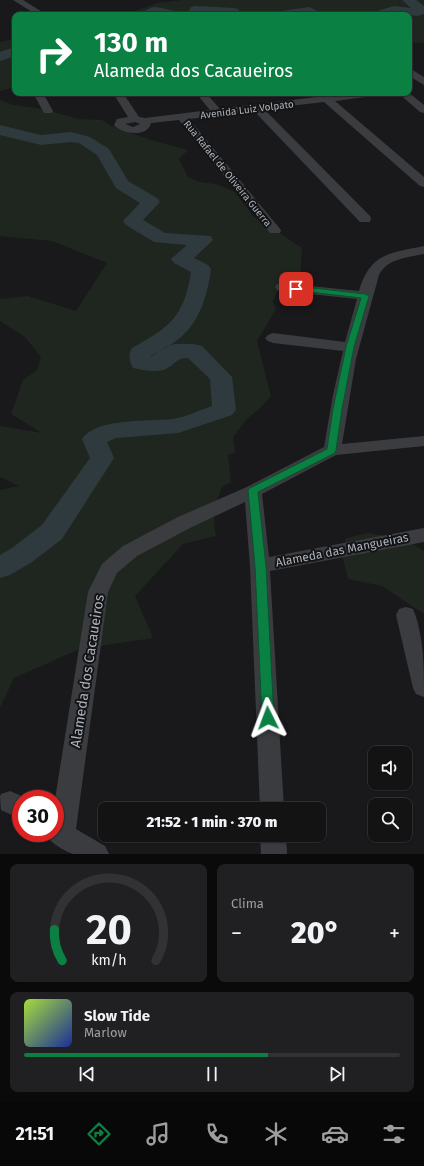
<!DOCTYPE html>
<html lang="pt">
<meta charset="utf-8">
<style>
:root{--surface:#131314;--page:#202022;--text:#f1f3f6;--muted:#9d9ea0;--line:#323234;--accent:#0b8043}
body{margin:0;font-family:"Fira Sans",sans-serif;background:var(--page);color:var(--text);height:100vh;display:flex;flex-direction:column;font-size:15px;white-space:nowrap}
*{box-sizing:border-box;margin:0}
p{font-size:13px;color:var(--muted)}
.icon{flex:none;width:22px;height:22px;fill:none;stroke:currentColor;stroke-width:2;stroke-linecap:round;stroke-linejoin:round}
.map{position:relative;height:854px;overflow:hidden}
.details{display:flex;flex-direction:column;gap:10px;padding:10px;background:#0a0a0b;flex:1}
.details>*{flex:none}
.guide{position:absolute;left:12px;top:12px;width:400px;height:84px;border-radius:8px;box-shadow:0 1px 3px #0004,0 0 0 1px var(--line);background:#0b8043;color:#fff;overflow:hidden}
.fabs{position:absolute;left:368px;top:746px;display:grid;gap:8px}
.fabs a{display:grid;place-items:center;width:44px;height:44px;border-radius:8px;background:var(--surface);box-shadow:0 1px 3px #0004,0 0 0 1px var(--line);font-size:20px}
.speed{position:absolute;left:12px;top:790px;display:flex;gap:8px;font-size:20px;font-weight:700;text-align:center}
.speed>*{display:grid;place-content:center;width:52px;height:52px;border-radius:50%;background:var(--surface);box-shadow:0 1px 3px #0004,0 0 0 1px var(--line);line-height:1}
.speed .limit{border:6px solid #d22;background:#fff;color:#111}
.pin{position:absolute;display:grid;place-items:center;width:34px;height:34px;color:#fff;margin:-17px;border-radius:8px;box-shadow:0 2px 6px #0006}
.me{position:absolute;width:44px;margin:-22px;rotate:357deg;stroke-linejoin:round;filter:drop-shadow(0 0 3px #0008)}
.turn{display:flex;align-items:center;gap:14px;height:84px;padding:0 16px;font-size:18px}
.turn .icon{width:52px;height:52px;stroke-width:2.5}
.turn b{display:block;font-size:28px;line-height:34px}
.big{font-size:30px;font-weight:800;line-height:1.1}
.details .widget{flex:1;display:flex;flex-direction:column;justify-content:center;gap:6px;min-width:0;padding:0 14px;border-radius:8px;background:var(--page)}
.details .dial{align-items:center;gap:0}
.dial svg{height:104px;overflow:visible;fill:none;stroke:var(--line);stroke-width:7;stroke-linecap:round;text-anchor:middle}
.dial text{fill:var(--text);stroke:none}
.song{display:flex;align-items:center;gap:12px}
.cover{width:48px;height:48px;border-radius:6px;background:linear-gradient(135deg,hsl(80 70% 55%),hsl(230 70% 35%))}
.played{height:4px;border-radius:2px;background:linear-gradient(90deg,var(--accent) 65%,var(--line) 65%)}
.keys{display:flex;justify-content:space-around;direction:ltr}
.heat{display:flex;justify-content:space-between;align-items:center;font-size:22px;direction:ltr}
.details .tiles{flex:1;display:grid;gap:10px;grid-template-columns:1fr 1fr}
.widget:last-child{grid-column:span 2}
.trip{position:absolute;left:98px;top:802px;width:228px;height:40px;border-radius:8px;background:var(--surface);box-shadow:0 1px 3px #0004,0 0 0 1px var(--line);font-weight:800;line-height:40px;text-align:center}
.tab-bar{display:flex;height:64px;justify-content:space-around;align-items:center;background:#080808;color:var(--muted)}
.tab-bar .icon{width:28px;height:28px}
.tab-bar .current{color:var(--accent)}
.tab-bar b{font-size:18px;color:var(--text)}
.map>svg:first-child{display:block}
.green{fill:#1f261f}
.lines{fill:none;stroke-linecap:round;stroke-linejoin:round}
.river{fill:#2f3a3f;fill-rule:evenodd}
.minor{fill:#3a3c40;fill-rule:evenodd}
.route{fill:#0b8043;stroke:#07532c}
.labels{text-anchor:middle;stroke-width:4;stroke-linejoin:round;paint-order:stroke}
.far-street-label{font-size:10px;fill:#acb2ba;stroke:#141416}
.street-label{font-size:12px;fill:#acb2ba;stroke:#141416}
.near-street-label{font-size:14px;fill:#acb2ba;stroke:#141416}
</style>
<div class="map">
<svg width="424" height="854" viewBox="0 0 424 854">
<rect width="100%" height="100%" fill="#19191b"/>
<g class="green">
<path d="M183,0H424V43L409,42V15H125L157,3Z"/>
<path d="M15,39V87L0,91V42Z"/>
<path d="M0,100L13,105L44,109L78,119L102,120L111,126L151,140L188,150L179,159L188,177L200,182L216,184L235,192L253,216L302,248L300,279L277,292L273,301L276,309L257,341L271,396L260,408L245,421L233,437L235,453L228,455L231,482L222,487C214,507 213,516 216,536L183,544L135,596L153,638L80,649L14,678L0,708V490L19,486L0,477V426L42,433L11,414L23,380L37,370L41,357L25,337L0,321V299L28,296L76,311L107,263L52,241L0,236Z"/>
<path d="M368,533C389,536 407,539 424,551V614L382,586L348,579L342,555L346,538Z"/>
</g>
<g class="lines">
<g class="river">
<path d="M402,0H416L424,6V14L418,16L395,14L372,15L374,12L394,6L411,8Z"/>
<path d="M195,6L234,8L238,9L240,12L239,15H140L146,10L154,7L162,8L183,13L189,11L191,7Z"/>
<path d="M309,7L320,12L322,15H276L278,12L282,11Z"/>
<path d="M15,47V56L0,61V52Z"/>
<path d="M0,125L41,135L71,132L90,137L109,149L128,181L157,198L160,202L143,220L165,233L211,236L213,240L194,258L208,265L211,269C208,293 200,321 181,337C172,345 161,350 151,356V357L167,346L175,344H194L202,346L232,377L236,410L232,415L178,433L116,438L107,442L114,458L62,539L32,562L10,575L0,578V555L12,548L42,525L90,458L82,439C97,417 149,422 173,419C186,417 200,410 212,406L210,379L188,358C176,358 176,364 166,369C156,373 143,370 133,368C129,361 128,355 132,348C170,327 184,317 191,272L174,263L171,259L187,245L154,242L126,225L123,221L140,203L116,188L97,155L79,143L71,142L41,145L0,135Z"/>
</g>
<g class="minor">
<path d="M13,0H23L47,15H37Z"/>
<path d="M409,68L424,77V85L409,76Z"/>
<path d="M33,93H43L53,111L52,113H44Z"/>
<path d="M113,93H123L139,117L145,118L210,110L196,93H206L220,109L348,93H378L373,96L335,101L424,177V187L420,186L324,102L264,109L370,216L371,219L370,222H360L254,111L189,119L281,230L280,233H270L179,120L151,123C148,138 121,134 114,125L117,119L128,117ZM135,122L140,124L133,127L125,124Z"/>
<path d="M398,93H409L424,105V113L420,112Z"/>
<path d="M424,246V254C406,258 388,258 379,275L356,359L342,444L424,436V446L336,455L262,494L269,557L424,528V542L270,571L284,809H260L250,566L245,502L192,527L137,556L117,573L108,592L76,829L105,846L109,854C98,854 85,854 74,854C66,853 47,840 44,833H55V799L88,592L102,564L123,546L178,517L247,487L324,447L333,395L343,351L273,343L268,341L265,338L268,335L273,333L345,342L357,299L282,291L277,290L275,287L277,284L282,283L359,291C370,253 390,253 424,246Z"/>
<path d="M406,607L413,609C424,636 424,668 424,697L416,694L413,688L396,615L399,609Z"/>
<path d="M10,791L28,799H21V819L1,810L0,797L1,794Z"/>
<path d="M260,835H286L287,854H261Z"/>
</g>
</g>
<path class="route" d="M296,286L365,294L369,296L354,347L342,409L336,450L335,453L258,492L266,566L274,718L272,721L268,723L263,721L262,718L255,566L248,490L250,488L327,449L333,409L346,347L361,298L293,290L292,289Z"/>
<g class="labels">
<g class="far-street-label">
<text transform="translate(247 109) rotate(-7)" y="4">Avenida Luiz Volpato</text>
<text transform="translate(228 173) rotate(51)" y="4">Rua Rafael de Oliveira Guerra</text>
</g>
<g class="street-label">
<text transform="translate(342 550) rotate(-11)" y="4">Alameda das Mangueiras</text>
</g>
<g class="near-street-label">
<text transform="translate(87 671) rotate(-81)" y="5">Alameda dos Cacaueiros</text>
</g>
</g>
</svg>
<div class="fabs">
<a><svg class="icon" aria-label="sound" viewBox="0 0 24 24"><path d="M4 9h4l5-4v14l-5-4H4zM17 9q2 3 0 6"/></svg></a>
<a><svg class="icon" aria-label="search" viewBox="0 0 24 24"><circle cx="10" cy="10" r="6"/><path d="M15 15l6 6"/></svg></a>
</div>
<div class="speed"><div class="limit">30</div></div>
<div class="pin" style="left:296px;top:289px;background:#d93025"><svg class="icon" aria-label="arrive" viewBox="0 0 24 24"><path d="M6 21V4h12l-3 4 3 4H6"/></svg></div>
<svg class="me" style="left:268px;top:718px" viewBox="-20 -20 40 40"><path d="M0-17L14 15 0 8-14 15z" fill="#0b8043" stroke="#fff" stroke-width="4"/></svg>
<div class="trip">21:52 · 1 min · 370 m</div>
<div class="guide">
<div class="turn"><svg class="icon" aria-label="right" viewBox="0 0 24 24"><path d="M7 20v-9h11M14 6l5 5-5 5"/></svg><div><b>130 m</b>Alameda dos Cacaueiros</div></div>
</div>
</div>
<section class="details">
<div class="tiles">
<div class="widget dial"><svg viewBox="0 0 100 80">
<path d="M14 69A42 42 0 1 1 86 69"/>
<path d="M14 69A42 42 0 0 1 8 45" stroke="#0b8043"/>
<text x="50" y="56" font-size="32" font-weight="700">20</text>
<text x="50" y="72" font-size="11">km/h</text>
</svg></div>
<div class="widget"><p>Clima</p>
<div class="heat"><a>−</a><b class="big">20°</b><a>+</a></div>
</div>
<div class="widget">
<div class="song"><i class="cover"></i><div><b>Slow Tide</b><p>Marlow</p></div></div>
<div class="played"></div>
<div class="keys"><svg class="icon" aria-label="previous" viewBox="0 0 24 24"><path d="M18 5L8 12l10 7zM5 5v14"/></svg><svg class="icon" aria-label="pause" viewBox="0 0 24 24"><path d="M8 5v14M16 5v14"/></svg><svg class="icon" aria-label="next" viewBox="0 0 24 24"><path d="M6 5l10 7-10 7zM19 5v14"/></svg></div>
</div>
</div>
</section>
<nav class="tab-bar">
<b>21:51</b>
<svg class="icon current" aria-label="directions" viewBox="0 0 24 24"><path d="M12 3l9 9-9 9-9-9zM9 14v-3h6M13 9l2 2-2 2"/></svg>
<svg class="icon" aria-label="music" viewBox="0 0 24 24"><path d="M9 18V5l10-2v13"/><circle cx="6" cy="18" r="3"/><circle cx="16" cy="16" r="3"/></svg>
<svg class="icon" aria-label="phone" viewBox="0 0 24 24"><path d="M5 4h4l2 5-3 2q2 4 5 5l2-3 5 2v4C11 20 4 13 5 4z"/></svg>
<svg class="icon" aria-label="climate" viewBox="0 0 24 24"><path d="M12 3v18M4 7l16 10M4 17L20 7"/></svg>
<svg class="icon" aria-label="car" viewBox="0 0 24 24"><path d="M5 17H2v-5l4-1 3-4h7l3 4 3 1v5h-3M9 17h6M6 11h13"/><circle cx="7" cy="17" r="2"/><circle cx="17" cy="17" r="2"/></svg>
<svg class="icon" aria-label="filters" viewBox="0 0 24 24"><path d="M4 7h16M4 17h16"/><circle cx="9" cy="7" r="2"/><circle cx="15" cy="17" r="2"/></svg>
</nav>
